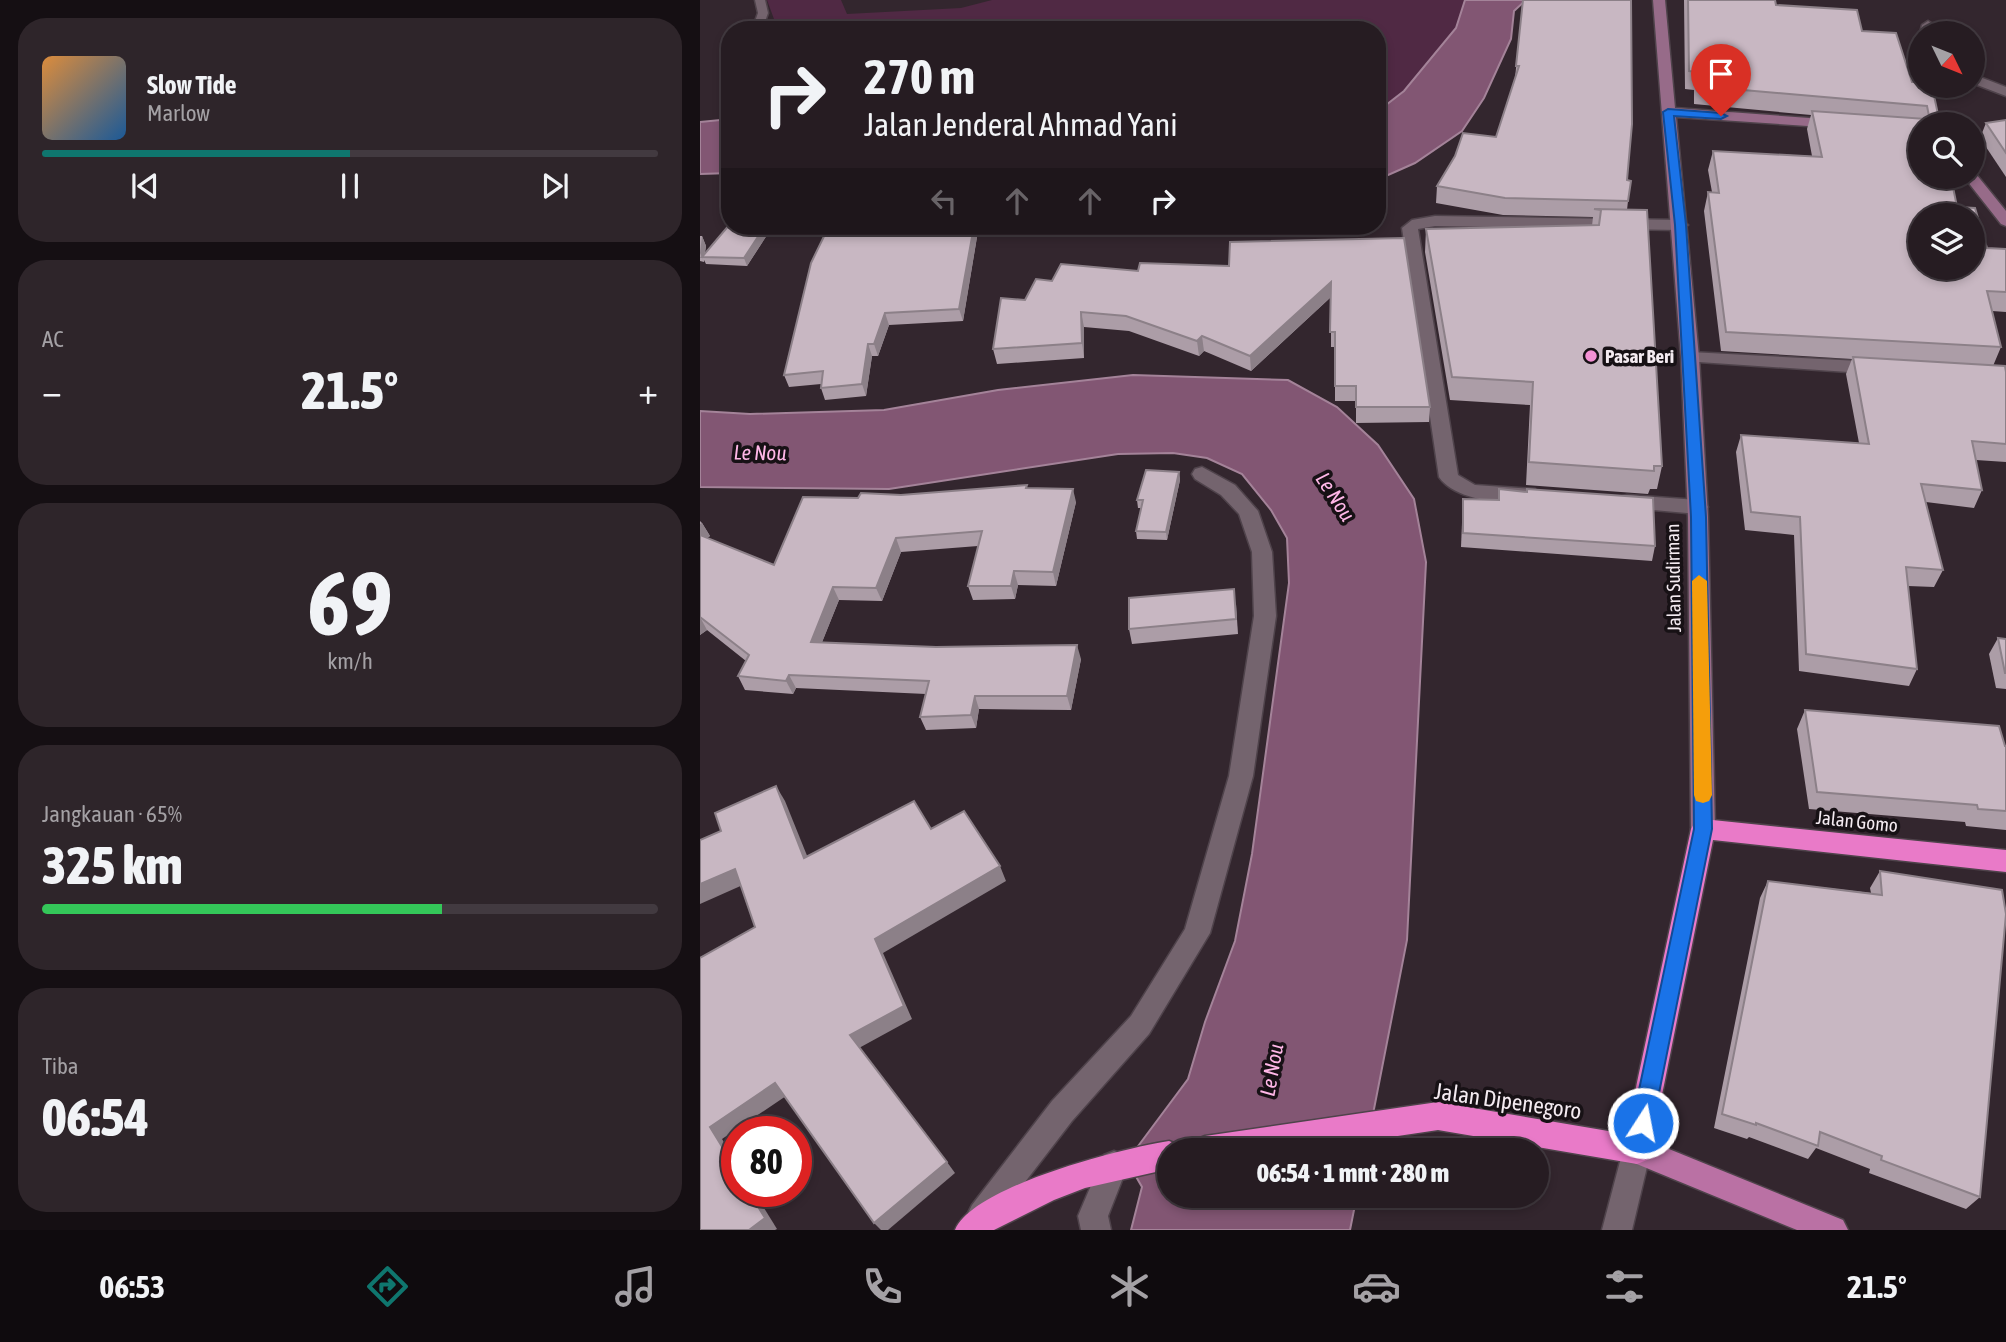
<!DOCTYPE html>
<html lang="id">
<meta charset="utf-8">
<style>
:root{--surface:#261c22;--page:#2e252a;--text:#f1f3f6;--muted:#a4a1a5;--line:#423a40;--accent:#0f766e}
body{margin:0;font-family:"Asap Condensed",sans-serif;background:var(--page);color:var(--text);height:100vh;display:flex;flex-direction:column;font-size:26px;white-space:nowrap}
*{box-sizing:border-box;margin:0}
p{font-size:23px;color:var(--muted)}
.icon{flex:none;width:38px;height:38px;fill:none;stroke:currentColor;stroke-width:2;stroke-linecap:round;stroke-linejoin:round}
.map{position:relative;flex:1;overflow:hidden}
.side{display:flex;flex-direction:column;gap:18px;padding:18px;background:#150f13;width:700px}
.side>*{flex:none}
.hud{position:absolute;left:21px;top:21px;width:665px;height:214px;border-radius:28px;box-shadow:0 4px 10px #0003,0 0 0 2px var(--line);background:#261c22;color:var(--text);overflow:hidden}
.needle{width:46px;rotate:133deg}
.buttons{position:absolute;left:1208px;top:21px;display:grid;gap:14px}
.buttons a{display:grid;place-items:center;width:77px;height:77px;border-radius:50%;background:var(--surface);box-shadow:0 4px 10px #0003,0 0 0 2px var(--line);font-size:35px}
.speed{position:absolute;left:21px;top:1116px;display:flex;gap:14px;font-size:35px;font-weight:700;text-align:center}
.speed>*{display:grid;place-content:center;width:91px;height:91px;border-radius:50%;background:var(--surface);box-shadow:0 4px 10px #0003,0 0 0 2px var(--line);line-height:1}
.speed .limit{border:10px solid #d22;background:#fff;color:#111}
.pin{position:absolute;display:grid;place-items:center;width:60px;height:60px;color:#fff;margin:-72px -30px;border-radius:50% 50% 50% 0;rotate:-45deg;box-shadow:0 0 7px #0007}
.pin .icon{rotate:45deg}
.me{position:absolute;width:77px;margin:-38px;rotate:11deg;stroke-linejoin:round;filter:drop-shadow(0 0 5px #0008)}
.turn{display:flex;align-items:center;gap:24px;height:147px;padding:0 28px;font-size:32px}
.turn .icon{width:91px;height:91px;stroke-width:2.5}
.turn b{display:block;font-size:49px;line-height:60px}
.lanes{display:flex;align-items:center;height:66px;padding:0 28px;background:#0003;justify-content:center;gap:35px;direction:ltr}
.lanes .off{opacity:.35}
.big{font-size:52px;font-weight:800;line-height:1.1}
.side .widget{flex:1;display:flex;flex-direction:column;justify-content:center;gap:10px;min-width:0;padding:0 24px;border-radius:28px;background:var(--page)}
.side .dial{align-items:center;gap:0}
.dial b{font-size:91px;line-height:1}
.song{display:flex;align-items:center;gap:21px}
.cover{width:84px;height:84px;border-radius:10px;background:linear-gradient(135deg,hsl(30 70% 55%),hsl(210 70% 35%))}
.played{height:7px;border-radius:4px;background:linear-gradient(90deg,var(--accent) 50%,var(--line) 50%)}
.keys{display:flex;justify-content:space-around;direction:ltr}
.heat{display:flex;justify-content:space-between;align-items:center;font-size:38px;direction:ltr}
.charge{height:10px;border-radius:5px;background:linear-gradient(90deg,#34c759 65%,var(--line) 0)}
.trip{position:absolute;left:457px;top:1138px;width:392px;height:70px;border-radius:35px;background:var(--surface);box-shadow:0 4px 10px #0003,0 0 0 2px var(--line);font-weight:800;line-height:70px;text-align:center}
.menu{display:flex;height:112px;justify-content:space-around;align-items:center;background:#0f0b0e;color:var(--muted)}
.menu .icon{width:49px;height:49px}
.menu .on{color:var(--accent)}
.menu b{font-size:32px;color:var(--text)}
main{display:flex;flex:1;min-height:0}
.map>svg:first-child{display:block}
.green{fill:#502944}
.water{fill:#825673;stroke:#a48399;stroke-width:2}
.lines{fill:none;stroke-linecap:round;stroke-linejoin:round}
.lane-casing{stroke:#4f434b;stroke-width:3}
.street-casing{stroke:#4f434b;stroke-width:3}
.secondary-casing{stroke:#4f434b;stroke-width:3}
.primary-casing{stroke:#4f434b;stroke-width:3}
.highway-casing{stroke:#4f434b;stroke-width:3}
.lane{fill:#74646e;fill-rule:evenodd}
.street{fill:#74646e;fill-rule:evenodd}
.secondary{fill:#976b89;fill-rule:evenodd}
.primary{fill:#ba71a4;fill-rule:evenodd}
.highway{fill:#e97ac8;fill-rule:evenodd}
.wall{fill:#ac9da7}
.shaded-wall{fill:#8c8088}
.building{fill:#c8b7c2;stroke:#8c8088;stroke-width:2;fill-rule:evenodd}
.route{fill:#1a73e8;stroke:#114b97;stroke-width:2}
.slow{fill:#f59e0b}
.poi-dot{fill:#f491d4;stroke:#171115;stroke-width:2.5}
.labels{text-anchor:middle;stroke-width:7;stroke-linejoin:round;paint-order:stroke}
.poi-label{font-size:19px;font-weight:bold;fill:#f4ebf1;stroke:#171115;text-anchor:start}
.street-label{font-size:19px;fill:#f4ebf1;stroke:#171115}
.water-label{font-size:21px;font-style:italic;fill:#ffb7e7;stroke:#171115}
.near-street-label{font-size:23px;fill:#f4ebf1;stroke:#171115}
</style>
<main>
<section class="side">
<div class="widget">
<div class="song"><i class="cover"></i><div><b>Slow Tide</b><p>Marlow</p></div></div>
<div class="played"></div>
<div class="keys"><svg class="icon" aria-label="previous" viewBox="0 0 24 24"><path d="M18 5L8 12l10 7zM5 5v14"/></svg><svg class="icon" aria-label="pause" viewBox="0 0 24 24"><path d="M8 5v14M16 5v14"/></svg><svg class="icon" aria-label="next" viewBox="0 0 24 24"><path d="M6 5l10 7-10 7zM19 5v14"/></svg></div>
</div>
<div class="widget"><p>AC</p>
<div class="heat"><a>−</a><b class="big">21.5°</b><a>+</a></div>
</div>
<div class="widget dial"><b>69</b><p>km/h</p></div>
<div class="widget"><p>Jangkauan · 65%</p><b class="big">325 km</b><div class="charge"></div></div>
<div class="widget"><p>Tiba</p><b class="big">06:54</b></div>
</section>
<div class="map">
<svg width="1306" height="1230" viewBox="0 0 1306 1230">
<rect width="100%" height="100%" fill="#33262e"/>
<path class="green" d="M67,0H141L147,14L261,8L292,0H765L757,28L704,91L677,112V30H78Z"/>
<g class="water">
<path d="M765,0H826L814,11L811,39L784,98L762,131L715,163L677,180V112L704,91L756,28Z"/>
<path d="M30,119V173L0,174V122Z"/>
<path d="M433,375L588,380L637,407L678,445L714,499L726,562L707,940L666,1150H469V1195H657L650,1230H431L442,1187L427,1161L488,1079L505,1022L535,941L552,854L589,583L587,538L571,510L542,474L507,458L473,453L418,454L189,489L0,487V411L50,414L184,410L298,390Z"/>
</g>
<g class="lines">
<g class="lane-casing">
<path id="lane" d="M55,0H65L68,13L62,30H52L58,13Z"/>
</g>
<g class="street-casing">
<g id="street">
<path d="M1228,21L1234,25L1232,33H1220L1222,25Z"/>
<path d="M1272,74L1306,87V96L1272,83Z"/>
<path d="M735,216L980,220L988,225L980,230L735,226L718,229L758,475L775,485L835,489L838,494L835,499C809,506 755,501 739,477L702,228L712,220Z"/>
<path d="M990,352L1178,362L1187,368L1178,374L984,361L981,357Z"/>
<path d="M502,467L535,485L558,511L572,552L576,616L553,776L510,933L449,1034L372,1121L292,1225L282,1230L272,1225L267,1215L272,1205L352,1101L431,1016L485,929L529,776L554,616L552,552L539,514L521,495L495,479L492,474L495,469Z"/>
<path d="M927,495L998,500L1005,502L1008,507L1005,512L998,514L920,507L917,502L920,497Z"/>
<path d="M937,1136L947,1140L951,1150L932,1230H902L923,1150L927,1140Z"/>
<path d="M414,1151L424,1155L428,1165L408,1216L411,1230H381L378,1216L404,1155Z"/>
</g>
</g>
<g class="secondary-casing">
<g id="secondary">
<path d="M953,0H965L975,108L1137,120L1144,124L1137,128L976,117L999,357L1008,517L1015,829L1011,836L1003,839L995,836L991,829L988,517L981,357Z"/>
<path d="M1272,173L1276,174L1306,211V226L1301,224L1264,177H1272Z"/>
</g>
</g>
<g class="primary-casing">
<path id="primary" d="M937,1136L1143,1220L1148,1230H1097L927,1160L923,1150L927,1140Z"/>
</g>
<g class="highway-casing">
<g id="highway">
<path d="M1003,819L1306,850V872L1013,840L951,1150L947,1160L937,1164L738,1130L604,1150H491L495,1140L505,1136L738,1102L926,1134L991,829L995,822Z"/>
<path d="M469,1141L479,1145L481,1150H469V1169L385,1188L354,1200L294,1230H255C273,1186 423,1148 469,1141Z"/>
</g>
</g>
<use href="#lane" class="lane"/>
<use href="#street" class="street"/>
<use href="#secondary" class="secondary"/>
<use href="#primary" class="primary"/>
<use href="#highway" class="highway"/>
</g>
<g class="wall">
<path d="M823,0L927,180L928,201L927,210L962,466L957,489H950L948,494L826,485L830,405L750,400L725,252L726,229L892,226L893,217L803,215L736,203L737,186L796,137L815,78Z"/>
<path d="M984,0H1075L1076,5L1162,31L1212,82L1232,86L1257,207L1287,248L1306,249V312L1292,311L1301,347L1293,366L1306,372V462L1276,460L1282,490L1274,508L1226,502L1243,570L1234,587L1208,586L1217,669L1209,686L1099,671L1094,535L1045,530L1036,452L1041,435L1159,443L1146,374L1152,359L1021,351L1004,211L1008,192H1012L1008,170L1013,151L1112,156L1107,129L1111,115L994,104V90L985,89Z"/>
<path d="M1306,120V177L1280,138L1286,123Z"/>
<path d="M278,231L263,321L189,325L178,356H172L166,396L125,400L121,388V384L89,387L84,375Z"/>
<path d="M69,232L47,266L6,264L4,260V262L0,261V236H2L6,246L5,253Z"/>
<path d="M704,238L730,407L729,422L656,423V401H635V347H631V297L551,371L504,351L499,356L429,331L384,327V358L297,364L293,349L325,300L352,281L438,271L529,266Z"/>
<path d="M479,472L480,480L467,540L437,539L436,531L441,508H438L437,500Z"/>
<path d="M327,488L376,502L356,586L318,585L315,599L273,600L268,586L278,546L201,552L182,601L139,600L122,642L381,659L371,710L279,709L276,728L226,730L220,717L226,694L96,688L93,694L45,690L38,676L46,661L7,630L0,635V521L2,523L10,536L7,538L74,565L158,498Z"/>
<path d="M763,499L955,546L952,561L761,547Z"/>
<path d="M536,604L538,634L432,644L429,629Z"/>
<path d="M1298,638L1306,639V689L1296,688L1289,654Z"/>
<path d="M1105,710L1306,746V830L1266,826L1265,822L1109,809L1097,729Z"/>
<path d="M1180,871L1280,1197L1266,1209L1169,1173L1170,1169L1116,1148L1108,1159L1049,1137L1047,1139L1014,1128L1060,898L1068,881L1171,893L1170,888Z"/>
</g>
<g class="shaded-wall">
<path d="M65,226H66L69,232L47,266L44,258Z"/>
<path d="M274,226H277L278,231L263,321L259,309Z"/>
<path d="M2,236L6,246L4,257H2L4,262L0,253Z"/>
<path d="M631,282L632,296L551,371L550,356Z"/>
<path d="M381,312L384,327V358L382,343Z"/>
<path d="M185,313L189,325L178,356L174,344Z"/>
<path d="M502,336L504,351L499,356L497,341Z"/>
<path d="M168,344L172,356L166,396L162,384Z"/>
<path d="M479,472L480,480L467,540L466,532Z"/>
<path d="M373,489L376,502L356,586L353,572Z"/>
<path d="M2,523L10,536L0,542V524Z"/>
<path d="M196,538L201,552L182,601L176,588Z"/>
<path d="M314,571L318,585L315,599L311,586Z"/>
<path d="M133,587L139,600L117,655L111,642Z"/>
<path d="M0,617L7,630L0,635Z"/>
<path d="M377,645L381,659L371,710L367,696Z"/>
<path d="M89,675L96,688L93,694L86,681Z"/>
<path d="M275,696L279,709L276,728L271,715Z"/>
<path d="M76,786L85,801L114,873L104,858Z"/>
<path d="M300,866L306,881L183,953L212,1019L159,1048L150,1035L175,939Z"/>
<path d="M35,869L45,884L0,904V884Z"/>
<path d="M75,1083L86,1096L22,1139L37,1163V1171L10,1127Z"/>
<path d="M247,1162L255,1173L188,1230H181L174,1223Z"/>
<path d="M49,1192H54L77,1229L75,1230H49Z"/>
</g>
<g class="building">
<path d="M823,0H931L932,124L927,180L931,181L928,201L805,198L737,186L755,156L763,133L796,137L819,66H816Z"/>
<path d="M988,0H1075L1076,5L1157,10L1162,31L1196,33L1212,82H1220V86H1232L1240,124H1220V177H1251L1257,207L1275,208L1287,248L1306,249V292L1287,291L1301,347L1026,332L1008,192L1019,193L1013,151L1122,157L1112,111L1226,119L1229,116L1227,106L998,86V72L989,71ZM1220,215H1272V268H1220Z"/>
<path d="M1306,120V153L1286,123Z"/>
<path d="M894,209L947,210L962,466H954V471L829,462L833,382L752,377L726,229L899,225L901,210Z"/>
<path d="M30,224V226H65L44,258L2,257Z"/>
<path d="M129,226H274L259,309L185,313L174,344H168L162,384L121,388L123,371L84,375L111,263Z"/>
<path d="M704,238L730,407H656V386H635V332H630L631,282L550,356L502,336L497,341L426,316L381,312L382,343L293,349L301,298L325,300L336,279L352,281L361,264L438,271L440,263L529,266L530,242Z"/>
<path d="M1153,357L1305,366L1306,372V444L1272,441L1282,490L1221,484L1243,570L1206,567L1217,669L1106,654L1100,517L1051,512L1041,435L1169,444Z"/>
<path d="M446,470L479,472L466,532L436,531L443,500H437Z"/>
<path d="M327,485L326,488L373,489L353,572L314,571L311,586H268L282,531L196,538L176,588L133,587L111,642L236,647L377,645L367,696H275L271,715L220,717L229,681L89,675L86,681L38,676L49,655L0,617V535L74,565L103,497L158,498L161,493L201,495Z"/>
<path d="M799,489L827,492V489L953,498L955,546L763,533V499L799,500Z"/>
<path d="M534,589L536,619L429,629V598Z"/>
<path d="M1298,638L1306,639V673H1305Z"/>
<path d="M1105,710L1299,726L1305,746H1306V811L1278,809L1277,805L1117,792Z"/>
<path d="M76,786L104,858L214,801L231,829L264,811L300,866L175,939L204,1006L150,1035L247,1162L174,1223L75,1083L10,1127L37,1171V1192H49L65,1218L49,1230H0V958L55,927L35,869L0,884V840L21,831L15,813Z"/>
<path d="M1180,871L1302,890L1306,914L1280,1197L1181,1160L1182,1156L1120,1132L1118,1146L1056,1123V1125L1022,1114L1068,881L1182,895Z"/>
</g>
<path class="route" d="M968,109L1021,113L1027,116L1021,119L974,116L986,225L1006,517L1012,829L953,1123L950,1131L943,1134L935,1131L932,1123L994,829L991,517L975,225L963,112Z"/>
<path class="slow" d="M999,575L1007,581L1012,795L1009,801L1003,803L996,801L994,795L992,581Z"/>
<circle class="poi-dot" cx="891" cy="356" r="7"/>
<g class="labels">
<g class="poi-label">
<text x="905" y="363">Pasar Beri</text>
</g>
<g class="street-label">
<text transform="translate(973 578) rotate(-91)" y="7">Jalan Sudirman</text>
<text transform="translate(1157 821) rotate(6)" y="7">Jalan Gomo</text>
</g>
<g class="water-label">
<text transform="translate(60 453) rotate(1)" y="7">Le Nou</text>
<text transform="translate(635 497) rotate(57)" y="7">Le Nou</text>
<text transform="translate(572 1070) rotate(-80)" y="7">Le Nou</text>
</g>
<g class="near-street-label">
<text transform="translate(808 1101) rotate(8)" y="8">Jalan Dipenegoro</text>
</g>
</g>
</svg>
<div class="buttons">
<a><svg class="needle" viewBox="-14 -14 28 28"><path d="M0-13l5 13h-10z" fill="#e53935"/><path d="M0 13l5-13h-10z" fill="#a4a1a5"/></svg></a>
<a><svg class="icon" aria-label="search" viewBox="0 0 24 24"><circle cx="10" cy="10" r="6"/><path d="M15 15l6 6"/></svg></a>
<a><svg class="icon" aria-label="layers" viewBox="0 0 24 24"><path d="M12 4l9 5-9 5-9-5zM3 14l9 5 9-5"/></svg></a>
</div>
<div class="speed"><div class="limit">80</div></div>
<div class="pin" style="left:1021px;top:116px;background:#d93025"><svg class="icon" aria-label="arrive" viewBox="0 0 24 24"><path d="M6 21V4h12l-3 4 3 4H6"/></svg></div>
<svg class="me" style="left:943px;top:1123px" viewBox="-20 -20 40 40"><circle r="17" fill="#1a73e8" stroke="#fff" stroke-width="3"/><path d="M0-11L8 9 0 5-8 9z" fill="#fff"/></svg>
<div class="trip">06:54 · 1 mnt · 280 m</div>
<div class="hud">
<div class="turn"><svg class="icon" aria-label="right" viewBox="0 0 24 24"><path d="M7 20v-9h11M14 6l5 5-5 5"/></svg><div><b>270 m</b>Jalan Jenderal Ahmad Yani</div></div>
<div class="lanes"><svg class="icon off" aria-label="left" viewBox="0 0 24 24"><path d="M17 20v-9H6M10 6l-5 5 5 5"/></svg><svg class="icon off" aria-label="ahead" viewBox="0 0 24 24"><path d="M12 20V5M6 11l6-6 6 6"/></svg><svg class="icon off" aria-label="ahead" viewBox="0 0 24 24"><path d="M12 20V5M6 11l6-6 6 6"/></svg><svg class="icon" aria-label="right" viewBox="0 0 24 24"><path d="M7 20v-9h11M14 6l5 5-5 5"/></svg></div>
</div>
</div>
</main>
<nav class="menu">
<b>06:53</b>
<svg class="icon on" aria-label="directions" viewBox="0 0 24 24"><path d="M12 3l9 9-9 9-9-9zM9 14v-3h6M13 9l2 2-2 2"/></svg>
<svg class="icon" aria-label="music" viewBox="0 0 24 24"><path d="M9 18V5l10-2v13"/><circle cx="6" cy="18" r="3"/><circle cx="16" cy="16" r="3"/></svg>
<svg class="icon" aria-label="phone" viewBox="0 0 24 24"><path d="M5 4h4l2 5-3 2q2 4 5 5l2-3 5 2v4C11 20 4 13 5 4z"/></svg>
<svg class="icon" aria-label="climate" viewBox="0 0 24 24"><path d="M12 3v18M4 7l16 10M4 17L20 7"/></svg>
<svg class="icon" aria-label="car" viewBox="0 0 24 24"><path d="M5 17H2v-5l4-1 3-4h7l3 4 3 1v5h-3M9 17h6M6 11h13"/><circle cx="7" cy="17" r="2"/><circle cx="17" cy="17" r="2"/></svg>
<svg class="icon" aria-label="filters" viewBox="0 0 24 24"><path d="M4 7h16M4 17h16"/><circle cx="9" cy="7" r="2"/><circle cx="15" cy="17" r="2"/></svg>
<b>21.5°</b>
</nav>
